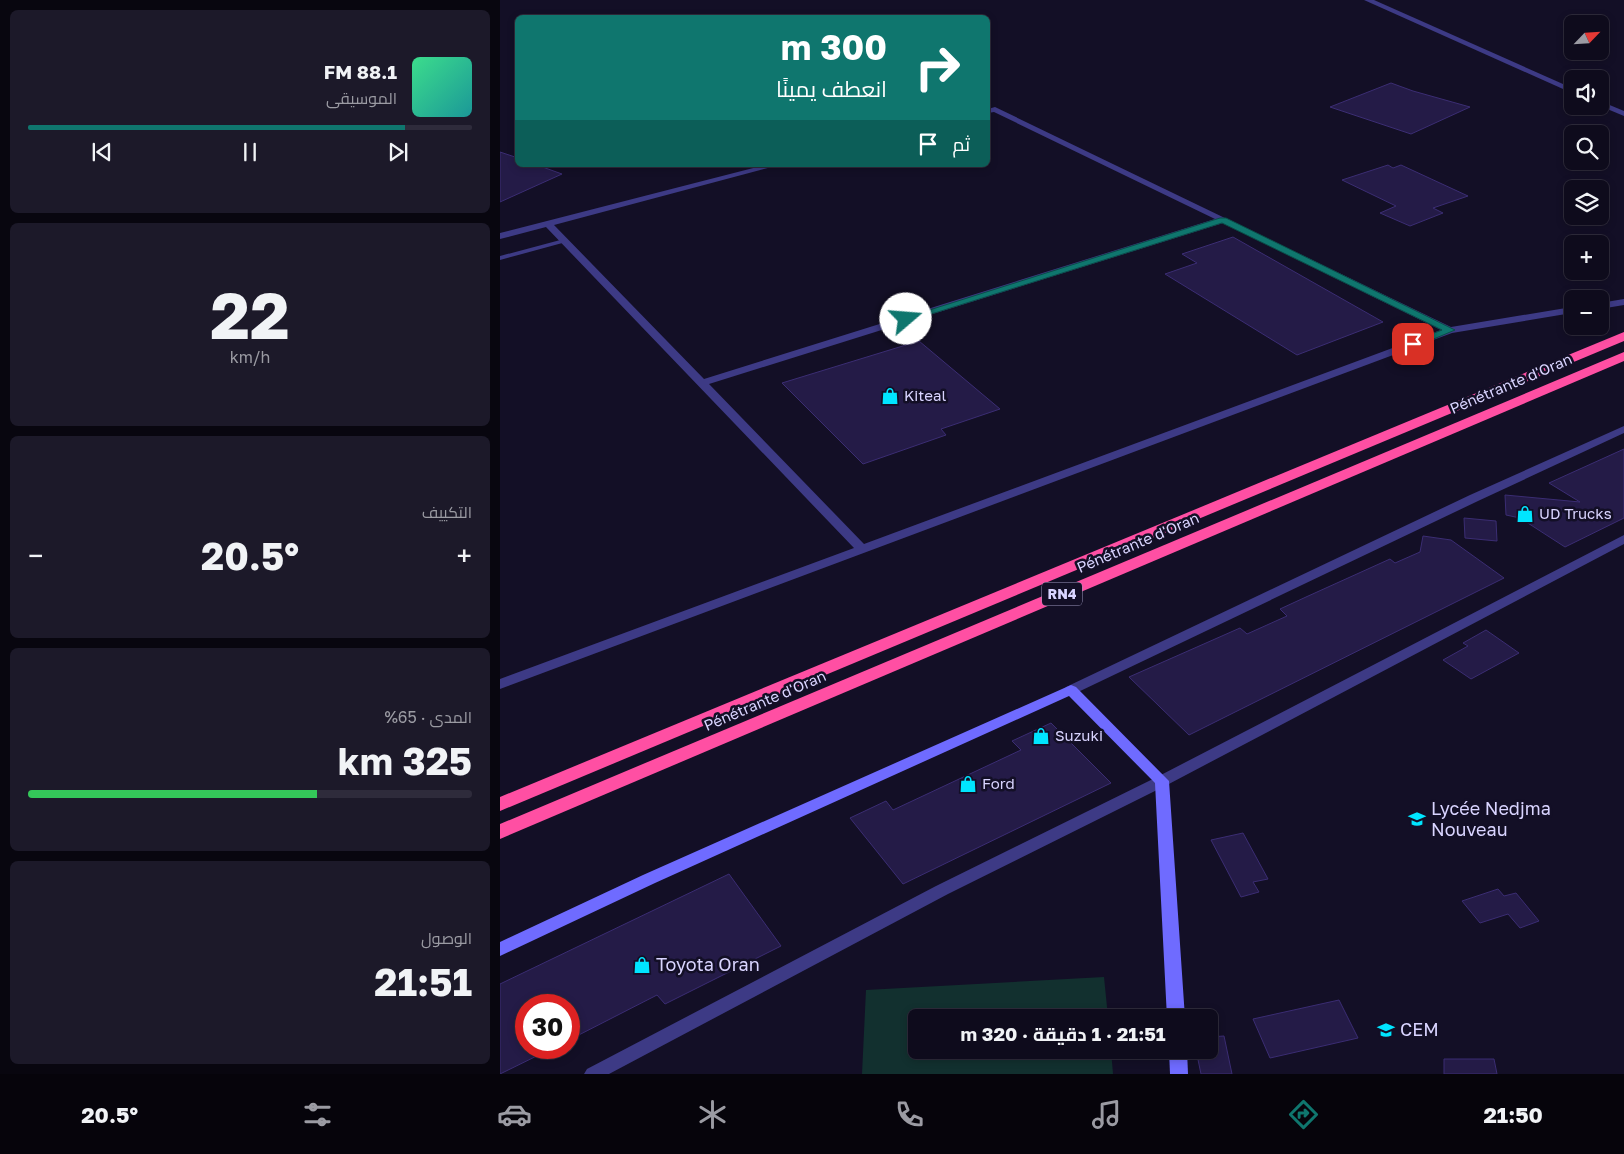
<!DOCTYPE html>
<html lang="ar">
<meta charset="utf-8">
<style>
:root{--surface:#0e0b1c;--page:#1c1929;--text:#f1f3f6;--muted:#9b9ba3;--line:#2e2b3b;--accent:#0f766e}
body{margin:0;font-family:"Golos Text",Cairo,sans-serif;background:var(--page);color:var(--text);direction:rtl;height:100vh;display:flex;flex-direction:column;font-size:19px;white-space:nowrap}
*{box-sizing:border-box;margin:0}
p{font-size:16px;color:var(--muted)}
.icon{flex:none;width:28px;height:28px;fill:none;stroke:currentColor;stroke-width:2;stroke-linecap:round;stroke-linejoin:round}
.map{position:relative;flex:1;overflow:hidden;direction:ltr}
.drawer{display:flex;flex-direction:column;gap:10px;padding:10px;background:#08060f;width:500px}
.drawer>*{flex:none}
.top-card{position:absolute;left:15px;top:15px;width:475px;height:152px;border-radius:8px;box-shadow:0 2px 8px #0003,0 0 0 1px var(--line);direction:rtl;background:#0f766e;color:#fff;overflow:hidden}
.needle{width:32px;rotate:65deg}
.fabs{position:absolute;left:1064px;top:15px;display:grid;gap:10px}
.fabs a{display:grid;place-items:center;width:45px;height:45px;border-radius:8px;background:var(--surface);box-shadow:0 2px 8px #0003,0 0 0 1px var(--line);font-size:25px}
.speed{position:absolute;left:15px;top:994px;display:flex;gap:10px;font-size:25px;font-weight:700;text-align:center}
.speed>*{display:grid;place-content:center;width:65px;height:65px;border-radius:50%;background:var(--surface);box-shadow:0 2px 8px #0003,0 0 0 1px var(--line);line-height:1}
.speed .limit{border:8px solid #d22;background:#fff;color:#111}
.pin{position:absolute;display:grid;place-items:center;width:42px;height:42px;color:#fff;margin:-21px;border-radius:10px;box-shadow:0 2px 8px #0006}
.me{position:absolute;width:55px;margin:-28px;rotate:72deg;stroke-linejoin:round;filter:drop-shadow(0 0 4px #0008)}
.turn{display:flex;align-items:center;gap:18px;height:105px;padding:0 20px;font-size:22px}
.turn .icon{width:65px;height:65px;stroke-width:2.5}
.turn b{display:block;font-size:35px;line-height:42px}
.then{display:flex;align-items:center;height:48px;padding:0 20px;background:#0003;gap:10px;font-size:19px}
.big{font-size:38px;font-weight:700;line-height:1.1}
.drawer .widget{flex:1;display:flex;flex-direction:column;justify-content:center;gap:8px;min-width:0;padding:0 18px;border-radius:8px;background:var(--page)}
.drawer .dial{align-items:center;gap:0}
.dial b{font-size:65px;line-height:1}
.song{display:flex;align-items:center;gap:15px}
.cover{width:60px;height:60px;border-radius:8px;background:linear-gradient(135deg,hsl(150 70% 55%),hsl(180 70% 35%))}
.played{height:5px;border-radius:2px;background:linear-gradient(90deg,var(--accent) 85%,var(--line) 85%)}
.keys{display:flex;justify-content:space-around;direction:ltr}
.heat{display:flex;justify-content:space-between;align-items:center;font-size:28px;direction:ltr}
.charge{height:8px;border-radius:4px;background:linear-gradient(90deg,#34c759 65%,var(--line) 0)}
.trip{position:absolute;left:408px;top:1009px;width:310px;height:50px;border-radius:8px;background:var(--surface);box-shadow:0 2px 8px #0003,0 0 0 1px var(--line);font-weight:700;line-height:50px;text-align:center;direction:rtl}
.tabs{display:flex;height:80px;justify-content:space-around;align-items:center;background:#06040b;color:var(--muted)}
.tabs .icon{width:35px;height:35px}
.tabs .on{color:var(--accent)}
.tabs b{font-size:22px;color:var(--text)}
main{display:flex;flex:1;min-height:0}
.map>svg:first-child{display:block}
.green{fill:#12302f}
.building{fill:#241b47;stroke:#3b2d73}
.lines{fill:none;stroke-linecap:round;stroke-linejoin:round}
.lane{fill:#3d3a85;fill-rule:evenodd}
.street{fill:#3d3a85;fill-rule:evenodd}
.secondary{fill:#6f6bff;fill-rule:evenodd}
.highway{fill:#ff4fa3;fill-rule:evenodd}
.route{fill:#0f766e;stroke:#0a4d48}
.labels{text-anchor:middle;stroke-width:5;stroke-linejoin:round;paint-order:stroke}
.shield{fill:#130f26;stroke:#9e99be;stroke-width:1}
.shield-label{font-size:14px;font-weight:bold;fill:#d9d4ff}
.street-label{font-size:15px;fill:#d9d4ff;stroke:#130f26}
.poi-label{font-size:15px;fill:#d9d4ff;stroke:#130f26;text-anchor:start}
.near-poi-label{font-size:18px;fill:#d9d4ff;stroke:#130f26;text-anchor:start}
</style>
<main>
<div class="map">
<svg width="1124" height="1074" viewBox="0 0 1124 1074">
<rect width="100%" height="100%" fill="#130f26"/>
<path class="green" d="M604,977L608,1017L416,1018V1050H611L613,1074H362L366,990Z"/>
<g class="building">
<path d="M891,83L913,91L970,107L911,134L830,107Z"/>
<path d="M0,152L18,158V165H37L62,174L0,202Z"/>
<path d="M888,165L893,168L901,165L968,196L933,208L943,213L910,226L880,213L896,206L842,180Z"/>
<path d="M733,237L883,322L797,355L665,274L697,263L682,254Z"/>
<path d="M419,341L500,409L441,429L446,435L363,464L282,383Z"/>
<path d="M1124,449V518L1065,547L1020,518L1006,515L1005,495L1080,502L1049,483Z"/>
<path d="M964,518L996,521L997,541L965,538Z"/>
<path d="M923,536L951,540L1004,578L689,735L629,677L740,628L747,634L787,616L780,609L806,597L890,559L895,563L920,552Z"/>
<path d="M986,630L1019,653L971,679L943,660L968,646L963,643Z"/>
<path d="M551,723L611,783L403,884L350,818L386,801L393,810L521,750L512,741Z"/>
<path d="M743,833L768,879L753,882L759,892L741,897L711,840Z"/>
<path d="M229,874L281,946L165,1004L157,995L69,1040V1005H26V1048H53L0,1074V984Z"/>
<path d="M998,889L1004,896L1016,893L1039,921L1020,928L1008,914L980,923L962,901Z"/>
<path d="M839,1000L858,1038L770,1058L753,1019Z"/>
<path d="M724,1036L732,1074H701L696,1050H709V1037Z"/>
<path d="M944,1059H994L997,1074H944Z"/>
</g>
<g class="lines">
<path class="lane" d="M64,239L67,241L66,242L0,260V256Z"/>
<g class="street">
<path d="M864,0H874L1072,88V93Z"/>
<path d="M1100,101L1124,111V116L1100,106Z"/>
<path d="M495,107L951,327L1072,307V313L952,333L0,689V679L354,548L46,227L0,239V233L265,165H279L54,225L204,379L715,219L494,112L488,113V109ZM723,223L941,330L364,544L209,384Z"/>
<path d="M1124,299V305L1100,309V303Z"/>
<path d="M1124,426V433L978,501L576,693H566L564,690L566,687L970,495Z"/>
<path d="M1124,535V544L667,785L448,894L109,1074H84L87,1069L436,886L657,777Z"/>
</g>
<g class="secondary">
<path d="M571,685L576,687L669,781L685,1018H667L655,783L569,696L155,883L0,956V942L143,875Z"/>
<path d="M669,1050H687L688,1074H670Z"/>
</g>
<g class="highway">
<path d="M1124,332V341L0,811V797Z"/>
<path d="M1124,352V361L0,839V824Z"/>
</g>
</g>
<path class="route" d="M720,218H726L955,330L917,346H910V342L942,330L722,223L409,321L406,322L401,319Z"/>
<defs>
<g id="shop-bare" transform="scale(1.35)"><path d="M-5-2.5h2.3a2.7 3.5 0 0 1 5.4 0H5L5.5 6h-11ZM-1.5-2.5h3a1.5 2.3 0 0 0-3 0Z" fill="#00e5ff" stroke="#130f26" stroke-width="2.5" paint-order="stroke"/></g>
<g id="school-bare" transform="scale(1.35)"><path d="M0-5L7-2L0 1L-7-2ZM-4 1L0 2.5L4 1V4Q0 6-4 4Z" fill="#00e5ff" stroke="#130f26" stroke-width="2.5" paint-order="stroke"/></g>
</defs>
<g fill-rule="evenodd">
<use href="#shop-bare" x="390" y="396"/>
<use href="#shop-bare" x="1025" y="514"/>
<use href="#shop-bare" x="541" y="736"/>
<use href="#shop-bare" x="468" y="784"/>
<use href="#school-bare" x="917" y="819"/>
<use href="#shop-bare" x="142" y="965"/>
<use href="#school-bare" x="886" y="1030"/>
</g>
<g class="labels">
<rect class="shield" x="542" y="582.5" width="40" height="23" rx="4"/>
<g class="shield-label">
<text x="562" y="599">RN4</text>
</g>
<g class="street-label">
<text transform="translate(1011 384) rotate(-23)" y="5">Pénétrante d'Oran</text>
<text transform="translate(638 543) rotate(-23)" y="5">Pénétrante d'Oran</text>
<text transform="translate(265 701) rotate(-23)" y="5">Pénétrante d'Oran</text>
</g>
<g class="poi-label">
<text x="404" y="401">Kiteal</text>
<text x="1039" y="519">UD Trucks</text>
<text x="555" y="741">Suzuki</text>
<text x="482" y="789">Ford</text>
</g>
<g class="near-poi-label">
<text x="931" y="815">Lycée Nedjma<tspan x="931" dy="21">Nouveau</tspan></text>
<text x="156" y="971">Toyota Oran</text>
<text x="900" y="1036">CEM</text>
</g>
</g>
</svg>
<div class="fabs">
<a><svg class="needle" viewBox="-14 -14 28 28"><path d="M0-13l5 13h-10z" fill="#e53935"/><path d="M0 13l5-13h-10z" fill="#9b9ba3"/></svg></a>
<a><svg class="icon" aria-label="sound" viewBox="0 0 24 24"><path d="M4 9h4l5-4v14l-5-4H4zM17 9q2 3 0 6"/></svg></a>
<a><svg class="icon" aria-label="search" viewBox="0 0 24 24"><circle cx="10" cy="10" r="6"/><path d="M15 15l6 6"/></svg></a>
<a><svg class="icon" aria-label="layers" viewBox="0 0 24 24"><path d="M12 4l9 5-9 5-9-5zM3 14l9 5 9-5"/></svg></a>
<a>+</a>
<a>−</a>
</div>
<div class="speed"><div class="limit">30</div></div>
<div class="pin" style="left:913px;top:344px;background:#d93025"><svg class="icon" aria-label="arrive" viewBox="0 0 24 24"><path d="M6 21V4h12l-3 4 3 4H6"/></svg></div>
<svg class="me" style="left:406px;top:319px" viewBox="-20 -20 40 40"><circle r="19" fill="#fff"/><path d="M0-13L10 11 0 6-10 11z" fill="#0f766e"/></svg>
<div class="trip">21:51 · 1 دقيقة · 320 m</div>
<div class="top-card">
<div class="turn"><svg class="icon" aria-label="right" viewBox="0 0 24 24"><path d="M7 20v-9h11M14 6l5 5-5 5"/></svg><div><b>300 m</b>انعطف يمينًا</div></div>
<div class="then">ثم<svg class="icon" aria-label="arrive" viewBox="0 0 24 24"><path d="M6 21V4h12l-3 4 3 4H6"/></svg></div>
</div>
</div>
<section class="drawer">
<div class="widget">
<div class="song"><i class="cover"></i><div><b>88.1 FM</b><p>الموسيقى</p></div></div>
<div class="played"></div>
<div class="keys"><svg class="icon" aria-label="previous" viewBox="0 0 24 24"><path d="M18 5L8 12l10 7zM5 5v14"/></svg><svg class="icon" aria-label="pause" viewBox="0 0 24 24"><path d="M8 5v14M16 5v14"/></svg><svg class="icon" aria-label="next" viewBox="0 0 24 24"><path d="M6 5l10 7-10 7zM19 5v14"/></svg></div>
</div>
<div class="widget dial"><b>22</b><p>km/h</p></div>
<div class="widget"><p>التكييف</p>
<div class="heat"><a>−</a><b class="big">20.5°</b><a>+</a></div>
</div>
<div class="widget"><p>المدى · 65%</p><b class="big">325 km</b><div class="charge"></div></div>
<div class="widget"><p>الوصول</p><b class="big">21:51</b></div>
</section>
</main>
<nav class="tabs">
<b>21:50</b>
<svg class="icon on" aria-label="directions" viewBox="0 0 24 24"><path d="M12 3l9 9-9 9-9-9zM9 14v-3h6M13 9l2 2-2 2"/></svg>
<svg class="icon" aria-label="music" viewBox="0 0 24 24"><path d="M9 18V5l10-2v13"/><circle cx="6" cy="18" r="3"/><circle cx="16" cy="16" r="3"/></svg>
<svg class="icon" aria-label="phone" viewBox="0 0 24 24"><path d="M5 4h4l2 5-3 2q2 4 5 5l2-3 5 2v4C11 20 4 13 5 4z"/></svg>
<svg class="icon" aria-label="climate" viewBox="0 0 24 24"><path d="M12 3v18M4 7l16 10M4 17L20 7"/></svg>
<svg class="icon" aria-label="car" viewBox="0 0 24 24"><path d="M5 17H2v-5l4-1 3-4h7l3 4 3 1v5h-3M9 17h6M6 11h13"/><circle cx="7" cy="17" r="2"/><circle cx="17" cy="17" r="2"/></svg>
<svg class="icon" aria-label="filters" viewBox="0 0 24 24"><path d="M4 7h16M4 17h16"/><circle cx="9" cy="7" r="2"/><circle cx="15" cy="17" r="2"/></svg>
<b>20.5°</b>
</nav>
